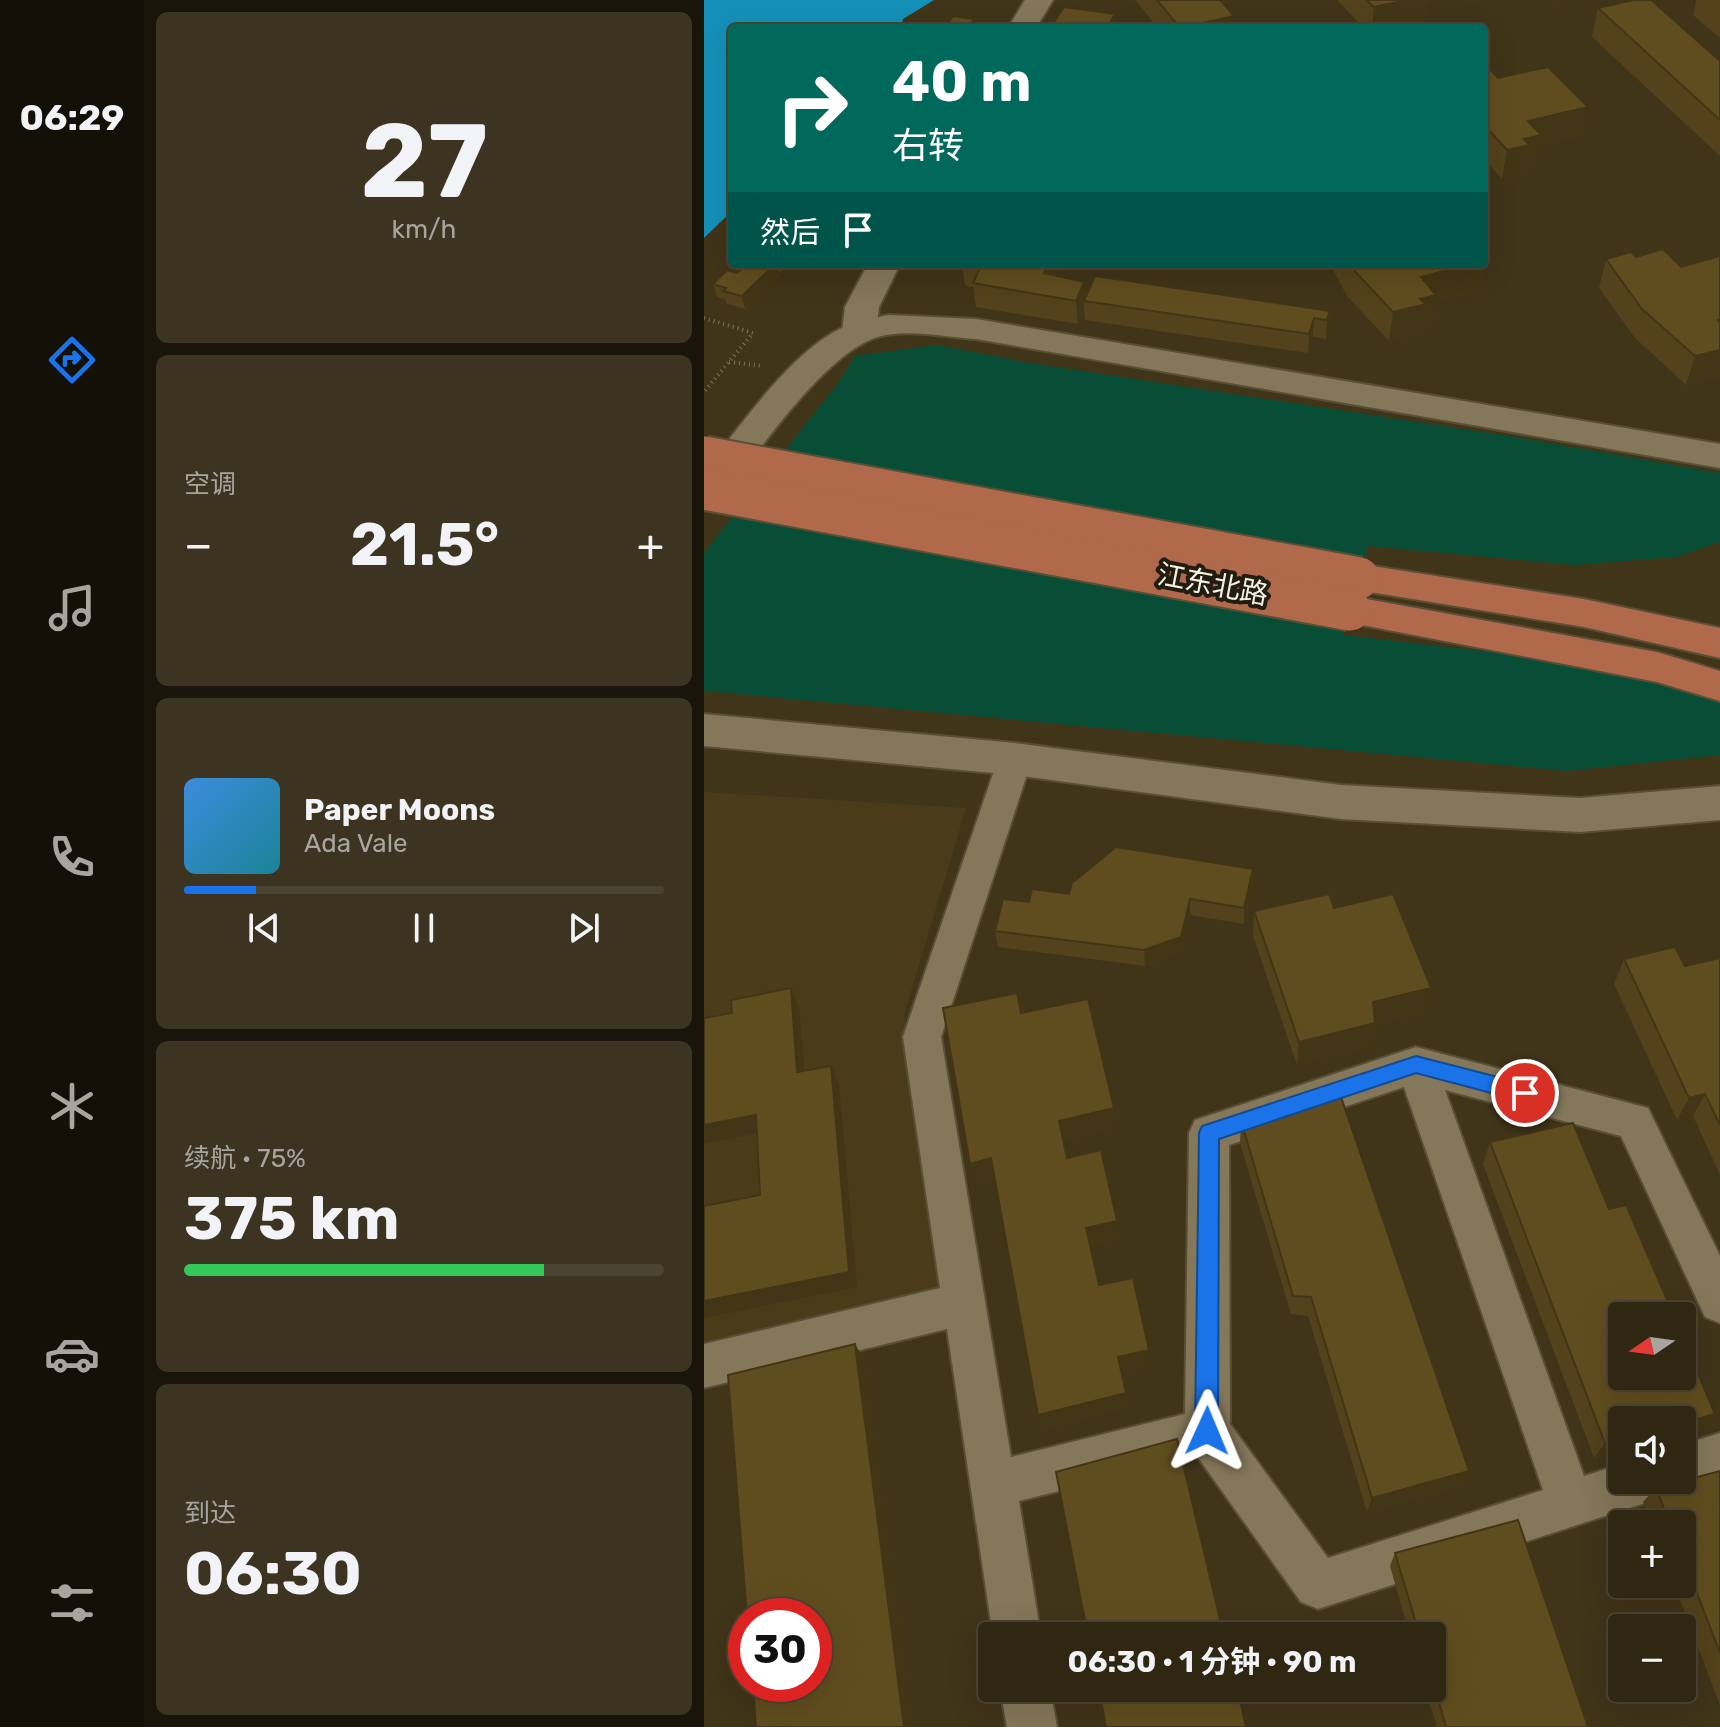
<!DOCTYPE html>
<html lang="zh">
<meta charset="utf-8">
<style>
:root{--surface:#302713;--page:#3c3321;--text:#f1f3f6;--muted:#a8a5a0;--line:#4b4433;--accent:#1a73e8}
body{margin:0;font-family:Rubik,"Noto Sans SC",sans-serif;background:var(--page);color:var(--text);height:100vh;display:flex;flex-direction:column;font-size:30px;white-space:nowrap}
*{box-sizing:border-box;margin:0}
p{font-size:26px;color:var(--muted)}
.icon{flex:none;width:44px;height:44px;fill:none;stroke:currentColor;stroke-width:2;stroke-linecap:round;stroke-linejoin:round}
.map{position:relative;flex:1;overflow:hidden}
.drawer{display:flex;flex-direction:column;gap:12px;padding:12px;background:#1a150a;width:560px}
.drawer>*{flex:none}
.banner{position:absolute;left:24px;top:24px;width:760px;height:244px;border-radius:8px;box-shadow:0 8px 32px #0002,0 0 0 2px var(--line);background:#00695c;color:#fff;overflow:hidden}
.needle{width:52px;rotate:257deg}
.controls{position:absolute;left:904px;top:1302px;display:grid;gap:16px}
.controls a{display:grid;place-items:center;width:88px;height:88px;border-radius:8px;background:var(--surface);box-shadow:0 8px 32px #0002,0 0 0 2px var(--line);font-size:40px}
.speed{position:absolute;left:24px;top:1598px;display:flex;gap:16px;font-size:40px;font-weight:700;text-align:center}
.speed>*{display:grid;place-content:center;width:104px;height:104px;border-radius:50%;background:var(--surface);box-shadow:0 8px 32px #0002,0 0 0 2px var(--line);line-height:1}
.speed .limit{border:12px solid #d22;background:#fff;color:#111}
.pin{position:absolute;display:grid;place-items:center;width:68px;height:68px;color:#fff;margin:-34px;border:4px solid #fff;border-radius:50%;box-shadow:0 2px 8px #0007}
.me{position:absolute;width:88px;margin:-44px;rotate:1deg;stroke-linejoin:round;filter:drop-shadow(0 0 6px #0008)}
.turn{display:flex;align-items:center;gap:28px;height:168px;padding:0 32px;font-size:36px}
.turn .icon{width:104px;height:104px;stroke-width:2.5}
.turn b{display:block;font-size:56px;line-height:68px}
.then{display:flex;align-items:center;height:76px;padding:0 32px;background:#0003;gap:16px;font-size:30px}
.big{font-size:60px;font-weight:700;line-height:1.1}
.drawer .card{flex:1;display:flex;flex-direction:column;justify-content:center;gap:12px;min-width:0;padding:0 28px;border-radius:12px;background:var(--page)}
.drawer .dial{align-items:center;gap:0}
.dial b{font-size:104px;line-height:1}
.song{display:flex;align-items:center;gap:24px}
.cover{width:96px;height:96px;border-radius:12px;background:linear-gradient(135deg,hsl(210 70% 55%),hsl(190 70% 35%))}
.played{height:8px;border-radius:4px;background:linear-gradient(90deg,var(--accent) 15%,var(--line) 15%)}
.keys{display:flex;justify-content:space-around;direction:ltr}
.heat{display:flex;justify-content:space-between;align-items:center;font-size:44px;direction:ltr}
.charge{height:12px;border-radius:6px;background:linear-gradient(90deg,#34c759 75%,var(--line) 0)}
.trip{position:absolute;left:274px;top:1622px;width:468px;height:80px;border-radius:8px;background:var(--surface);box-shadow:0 8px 32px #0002,0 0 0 2px var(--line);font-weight:700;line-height:80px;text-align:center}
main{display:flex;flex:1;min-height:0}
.tab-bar{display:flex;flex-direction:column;width:144px;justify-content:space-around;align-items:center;background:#131008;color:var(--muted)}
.tab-bar .icon{width:56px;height:56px}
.tab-bar .active{color:var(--accent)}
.tab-bar b{font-size:36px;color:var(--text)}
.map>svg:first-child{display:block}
.built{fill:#4b3c19}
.green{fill:#084e36}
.water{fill:#1590b8}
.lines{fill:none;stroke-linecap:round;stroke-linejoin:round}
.minor-casing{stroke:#594f37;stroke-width:4}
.tertiary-casing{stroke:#594f37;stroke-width:4}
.secondary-casing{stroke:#594f37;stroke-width:4}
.primary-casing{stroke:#594f37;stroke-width:4}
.path{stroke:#7c715a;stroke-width:4;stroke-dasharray:1 4;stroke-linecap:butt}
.minor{fill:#84775a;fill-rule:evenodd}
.tertiary{fill:#84775a;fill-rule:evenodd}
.secondary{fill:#84775a;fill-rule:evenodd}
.primary{fill:#b0694b;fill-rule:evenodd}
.primary-bridge-casing{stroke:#594f37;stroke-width:45;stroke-linecap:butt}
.primary-bridge{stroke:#b0694b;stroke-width:41}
.wall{fill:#53421b}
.shaded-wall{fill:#433616}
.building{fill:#604d1f;stroke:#433616;stroke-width:2}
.route{fill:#1a73e8;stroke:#114b97;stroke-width:2}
.labels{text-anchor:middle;stroke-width:8;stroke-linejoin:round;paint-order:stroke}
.street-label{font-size:28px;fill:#f7f0e0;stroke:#221d11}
</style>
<main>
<nav class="tab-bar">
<b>06:29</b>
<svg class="icon active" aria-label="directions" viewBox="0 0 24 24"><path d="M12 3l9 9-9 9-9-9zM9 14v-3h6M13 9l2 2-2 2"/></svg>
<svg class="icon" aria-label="music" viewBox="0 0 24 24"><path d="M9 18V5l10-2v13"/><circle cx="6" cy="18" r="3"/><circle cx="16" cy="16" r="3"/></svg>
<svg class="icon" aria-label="phone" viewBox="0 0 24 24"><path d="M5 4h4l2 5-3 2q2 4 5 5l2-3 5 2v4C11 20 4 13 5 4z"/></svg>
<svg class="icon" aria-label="climate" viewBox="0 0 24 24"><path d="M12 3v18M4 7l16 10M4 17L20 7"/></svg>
<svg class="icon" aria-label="car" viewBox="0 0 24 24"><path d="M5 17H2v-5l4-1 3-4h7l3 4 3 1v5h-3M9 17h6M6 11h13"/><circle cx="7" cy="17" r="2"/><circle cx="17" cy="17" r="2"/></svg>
<svg class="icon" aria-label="filters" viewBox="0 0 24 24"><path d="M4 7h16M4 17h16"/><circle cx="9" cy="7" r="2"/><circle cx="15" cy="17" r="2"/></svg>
</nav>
<section class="drawer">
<div class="card dial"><b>27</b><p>km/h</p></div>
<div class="card"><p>空调</p>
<div class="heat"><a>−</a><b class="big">21.5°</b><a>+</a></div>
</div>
<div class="card">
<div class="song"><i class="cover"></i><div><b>Paper Moons</b><p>Ada Vale</p></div></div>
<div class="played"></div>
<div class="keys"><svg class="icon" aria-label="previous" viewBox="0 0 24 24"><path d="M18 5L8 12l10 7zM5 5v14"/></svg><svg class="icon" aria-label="pause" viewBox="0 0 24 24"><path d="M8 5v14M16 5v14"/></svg><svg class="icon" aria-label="next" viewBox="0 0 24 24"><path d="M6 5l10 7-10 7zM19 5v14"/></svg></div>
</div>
<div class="card"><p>续航 · 75%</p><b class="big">375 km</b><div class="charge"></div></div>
<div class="card"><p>到达</p><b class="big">06:30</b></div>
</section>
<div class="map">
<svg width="1016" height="1727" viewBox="0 0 1016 1727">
<rect width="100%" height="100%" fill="#403419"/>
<path class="built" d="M0,792L262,808L200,1015L243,1292L0,1347Z"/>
<path class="green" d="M233,345L326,363L805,436L1016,473V542L972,557L870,565L664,546L639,635L918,667L1016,703V755L863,771L0,691V553L135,382L151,356Z"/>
<path class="water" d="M0,0H230L199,19L197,28H28V211L0,238Z"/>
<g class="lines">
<g class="minor-casing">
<g id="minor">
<path d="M311,746L323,750L328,759L237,1037L307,1457L481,1414L485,1133L491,1120L712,1047L944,1108L1016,1256V1323L1001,1317L917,1136L741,1090L880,1476L918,1464V1480H978V1445L1016,1433V1479L978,1491L962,1484L957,1496L941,1503L614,1609L597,1602L493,1456L315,1501L337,1636H289L243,1329L0,1388V1344L236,1288L199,1037L294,759L299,750ZM700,1087L839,1490L624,1558L526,1424L525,1145Z"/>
<path d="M296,1688H346L353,1727H303Z"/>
</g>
</g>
<g class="tertiary-casing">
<g id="tertiary">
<path d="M321,0H349L332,28H304Z"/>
<path d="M164,264H196L175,307L172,332L167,339L155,342L143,339L138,332L141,307Z"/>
</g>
</g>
<g class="secondary-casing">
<g id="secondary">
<path d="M185,315L272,319L1016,444V468L272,339C240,337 198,327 168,339C115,361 53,454 17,500L0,502V471C38,425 87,350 142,326C155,320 171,318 185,315Z"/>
<path d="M0,714L311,743L637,785L876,798L1016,786V820L876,832L637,819L311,775L0,746Z"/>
</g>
</g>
<g class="primary-casing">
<g id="primary">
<path d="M655,564L880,599L1016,628V658L880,627L641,588L636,578L641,568Z"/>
<path d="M646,596L953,652L1016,671V701L953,682L632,620L626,610L632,600Z"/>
</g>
</g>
<g class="path">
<path d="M0,318L49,333L0,392"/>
<path d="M25,362L59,366"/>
</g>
<use href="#minor" class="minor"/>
<use href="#tertiary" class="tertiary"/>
<use href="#secondary" class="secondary"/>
<use href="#primary" class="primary"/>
<g class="primary-bridge-casing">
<g id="primary-bridge">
<path d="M0,457L655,578"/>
<path d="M0,489L646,610"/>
</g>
</g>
<use href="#primary-bridge" class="primary-bridge"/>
</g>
<g class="wall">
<path d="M431,0H516L530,16V28H454Z"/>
<path d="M633,0H723L720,24L703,28L659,27Z"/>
<path d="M992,0H1016V38L989,15Z"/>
<path d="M894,8L1016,61V156L888,37Z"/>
<path d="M780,37L785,68L794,78L878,136L835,146L832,165L822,167L821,174L798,179L780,159Z"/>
<path d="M1016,256V374L1015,378L982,385L931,338L895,288L902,259L932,257L977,267Z"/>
<path d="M43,264H88L79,273L74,271L75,276L41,309L23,304L21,299L13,297L9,284L33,273Z"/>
<path d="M258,264H369L350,275L380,282L381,298L626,311L625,329L622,339L609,337L604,353L381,320L380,309L374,324L272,307L269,287L261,285Z"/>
<path d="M626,264H780L779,289L732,302L728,324L719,327L718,334L685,341L643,296Z"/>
<path d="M549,869L548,886L540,924L486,915L477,952L441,966L294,947L291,931L325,902L365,894Z"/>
<path d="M630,908L722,1012L671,1024L667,1047L593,1065L549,936L550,911Z"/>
<path d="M1016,958V1175L989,1116L973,1120L910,984L920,959L981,966Z"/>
<path d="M537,1121L757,1486L663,1512L604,1316L587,1314L536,1143Z"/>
<path d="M786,1142L905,1209L997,1430L978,1435V1420H918V1451L890,1458L779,1164Z"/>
<path d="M1016,1471V1705L970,1584H978V1524H948L939,1502L952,1488Z"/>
<path d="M691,1553L884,1727H733L721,1688H728V1636H706L686,1566Z"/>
</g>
<g class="shaded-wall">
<path d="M703,0H723L720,24L702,28H668L670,7Z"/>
<path d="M849,0H868L848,4Z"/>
<path d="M411,14V28H405V24Z"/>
<path d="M530,16V28H478Z"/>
<path d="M270,19L272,28H264Z"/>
<path d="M789,46L784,75L780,76V48Z"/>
<path d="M884,107L878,136L835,146L832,165L822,167L821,174L798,179L803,150L824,121Z"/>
<path d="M783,259L779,289L732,302L728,324L719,327L718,334L685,341L689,312L717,277L766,264H780V260Z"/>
<path d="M71,264H72L75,276L41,309L38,296Z"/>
<path d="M79,264H88L79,273L77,266Z"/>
<path d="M343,264H369L350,275L340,273Z"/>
<path d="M380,282L381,301H380V309L374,324L372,301Z"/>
<path d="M626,311L625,329L622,339L623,320Z"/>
<path d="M610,318L609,337L604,353L605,334Z"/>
<path d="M1016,347V374L1015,378L982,385L991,356Z"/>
<path d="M549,869L548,886L540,924V908Z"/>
<path d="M486,899V915L477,952L441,966L440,950Z"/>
<path d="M87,988L95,1008L102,1090L93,1072Z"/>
<path d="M727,988L722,1012L671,1024L667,1047L593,1065L595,1042L669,1002Z"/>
<path d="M127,1066L135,1084L153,1287L0,1318V1301Z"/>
<path d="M1001,1094L989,1116L973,1120L985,1098Z"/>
<path d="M410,1108L412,1130L359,1142L355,1121Z"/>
<path d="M52,1115L61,1132L0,1144V1125Z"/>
<path d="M287,1158L293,1180L272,1185L266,1164Z"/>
<path d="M413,1221L415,1241L386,1248L382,1228Z"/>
<path d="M151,1344L161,1361L209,1727H200Z"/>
<path d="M445,1350L446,1367L416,1375L414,1357Z"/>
<path d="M422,1393L424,1409L339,1431L334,1415Z"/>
<path d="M1011,1414L997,1430L978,1435V1423Z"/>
<path d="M918,1439V1451L890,1458L901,1443Z"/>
<path d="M765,1471L757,1486L663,1512L668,1498Z"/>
</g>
<g class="building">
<path d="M453,0H516L530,16L476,28Z"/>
<path d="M662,0H703L670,7Z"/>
<path d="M930,0H947L1016,61V120L894,8Z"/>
<path d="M360,7L411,14L405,24L407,28H346Z"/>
<path d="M249,16L270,19L264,28H241Z"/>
<path d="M678,23L682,27L699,24L703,28H656Z"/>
<path d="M767,24L771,28H746Z"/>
<path d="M780,37L789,46L780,48Z"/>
<path d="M780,63L794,78L844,67L884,107L824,121L837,135L820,139L826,145L803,150L780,125Z"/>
<path d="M959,249L977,267L1016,256V319L1014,320L1016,322V350L991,356L938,309L902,259L927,252L932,257Z"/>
<path d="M43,264H71L38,296L19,291L22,288L9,284L23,270L33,273Z"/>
<path d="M268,264H343L340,273L380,282L372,301L269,283L277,266Z"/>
<path d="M644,264H766L717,277L732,295L716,299L722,304L689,312Z"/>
<path d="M391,276L626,311L623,320L610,318L605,334L380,301Z"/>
<path d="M412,847L549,869L540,908L486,899L477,937L440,950L291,931L299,899L325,902L328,889L365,894L368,883Z"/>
<path d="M625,894L630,908L689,894L727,988L669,1002L671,1023L595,1042L550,911Z"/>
<path d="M971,947L981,966L1016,958V1125L1001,1094L985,1098L920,959Z"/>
<path d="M87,988L93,1072L127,1066L145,1272L0,1301V1206L56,1195L52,1115L0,1125V1018L28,1013L27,1000Z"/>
<path d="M313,993L317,1013L384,999L410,1108L355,1121L363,1158L397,1150L413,1221L382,1228L395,1285L429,1278L445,1350L414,1357L422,1393L334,1415L287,1158L266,1164L239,1008Z"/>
<path d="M637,1097L765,1471L668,1498L607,1297L589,1296L537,1121Z"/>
<path d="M869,1123L905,1209L922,1205L970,1316H918V1376H978V1336L1011,1414L978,1423V1420H918V1439L901,1443L786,1142Z"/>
<path d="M151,1344L200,1727H52L49,1684H110V1616H43L24,1375Z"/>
<path d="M473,1439L520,1636H384L352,1472Z"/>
<path d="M1016,1471V1653L978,1554V1524H966L952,1488Z"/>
<path d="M814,1520L884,1727H742L728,1678V1636H716L691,1553Z"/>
<path d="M395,1688H533L542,1727H402Z"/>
</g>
<path class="route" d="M712,1056L821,1084L828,1086L831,1093L828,1099L821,1102L712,1073L515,1139L514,1431L511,1439L503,1442L495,1439L491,1431L495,1133L498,1126Z"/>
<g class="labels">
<g class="street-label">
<text transform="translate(509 584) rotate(11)" y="10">江东北路</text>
</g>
</g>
</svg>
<div class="controls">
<a><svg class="needle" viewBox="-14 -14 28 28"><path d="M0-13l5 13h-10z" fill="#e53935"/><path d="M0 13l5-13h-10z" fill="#a8a5a0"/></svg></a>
<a><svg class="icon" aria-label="sound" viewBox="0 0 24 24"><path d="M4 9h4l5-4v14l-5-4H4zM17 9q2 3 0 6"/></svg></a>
<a>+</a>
<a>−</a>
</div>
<div class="speed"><div class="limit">30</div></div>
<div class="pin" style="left:821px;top:1093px;background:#d93025"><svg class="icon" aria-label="arrive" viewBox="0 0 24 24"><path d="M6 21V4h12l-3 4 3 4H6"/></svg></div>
<svg class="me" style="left:503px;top:1431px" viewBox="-20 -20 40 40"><path d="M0-17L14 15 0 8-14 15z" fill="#1a73e8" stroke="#fff" stroke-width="4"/></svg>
<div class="trip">06:30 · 1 分钟 · 90 m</div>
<div class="banner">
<div class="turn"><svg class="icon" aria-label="right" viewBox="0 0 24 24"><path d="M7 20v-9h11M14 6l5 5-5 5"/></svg><div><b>40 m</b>右转</div></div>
<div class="then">然后<svg class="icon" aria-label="arrive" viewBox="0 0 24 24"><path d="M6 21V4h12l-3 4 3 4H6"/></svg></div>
</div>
</div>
</main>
